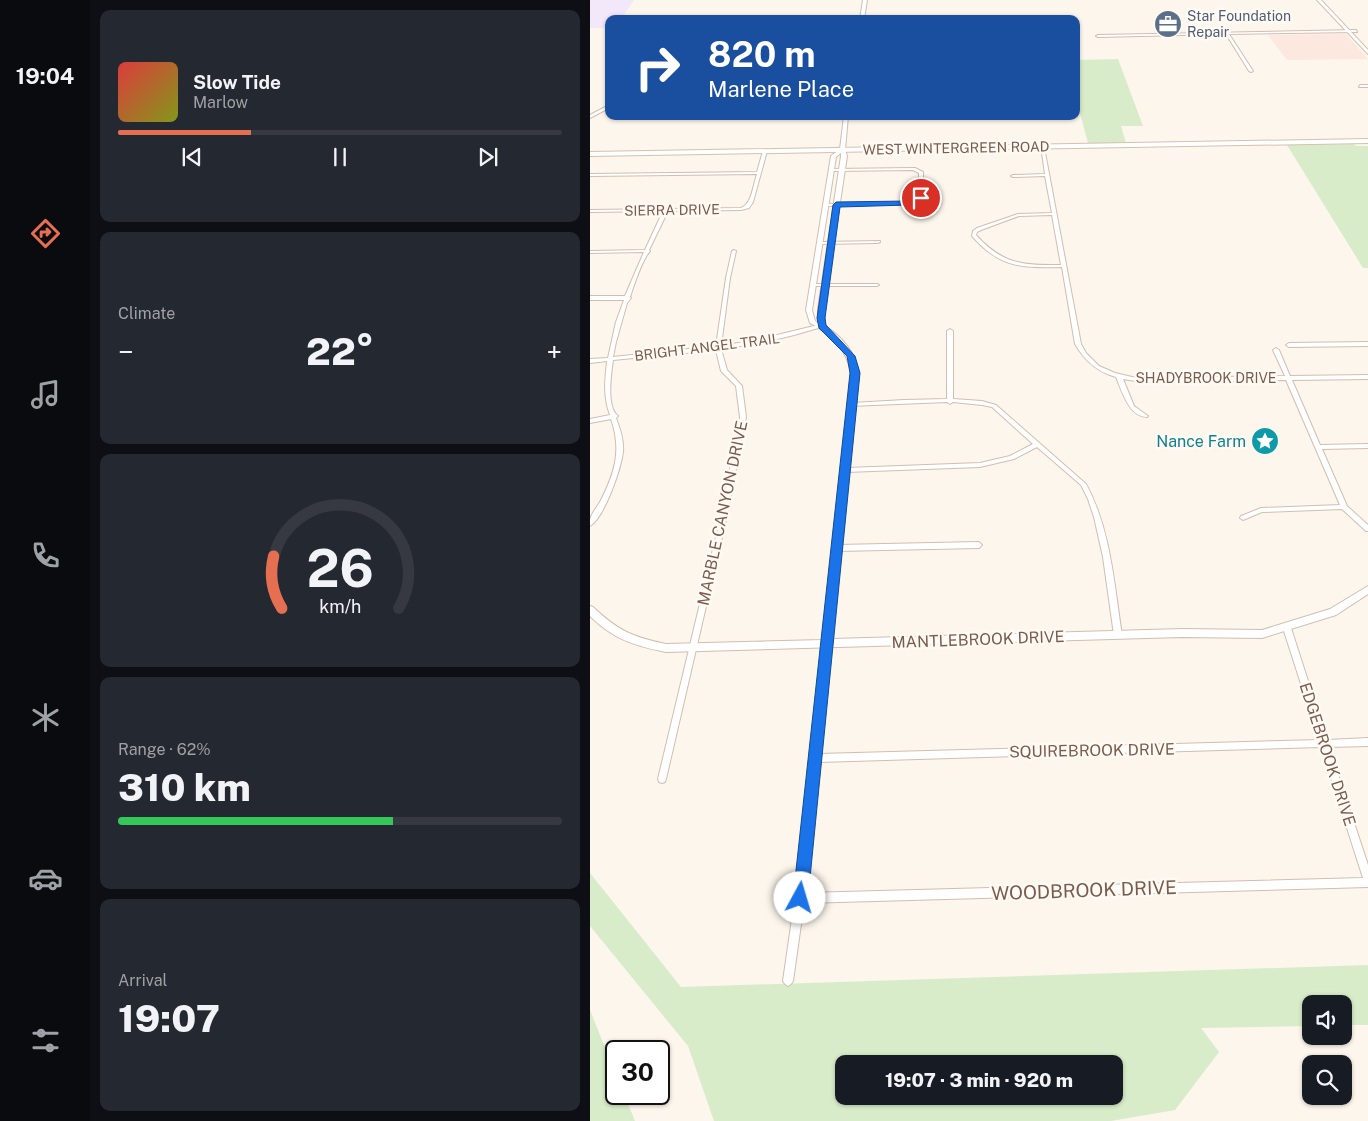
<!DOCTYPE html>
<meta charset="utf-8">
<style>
:root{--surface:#171b24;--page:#242831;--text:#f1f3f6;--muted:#9ea1a6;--line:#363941;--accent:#e76f51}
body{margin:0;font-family:"Public Sans",sans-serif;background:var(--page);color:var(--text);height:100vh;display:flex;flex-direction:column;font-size:19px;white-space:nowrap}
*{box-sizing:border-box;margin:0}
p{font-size:16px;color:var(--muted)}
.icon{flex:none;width:28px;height:28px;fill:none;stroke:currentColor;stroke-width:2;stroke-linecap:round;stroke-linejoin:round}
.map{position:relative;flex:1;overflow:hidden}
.side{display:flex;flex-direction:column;gap:10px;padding:10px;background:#0d0f14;width:500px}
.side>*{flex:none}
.hud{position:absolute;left:15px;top:15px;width:475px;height:105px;border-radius:10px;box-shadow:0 1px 4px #0004;background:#1a4fa0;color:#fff;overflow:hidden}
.fabs{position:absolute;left:712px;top:995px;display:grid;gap:10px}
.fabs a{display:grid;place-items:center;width:50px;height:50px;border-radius:10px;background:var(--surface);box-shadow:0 1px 4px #0004;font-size:25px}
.speed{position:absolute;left:15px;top:1040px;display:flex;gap:10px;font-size:25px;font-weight:700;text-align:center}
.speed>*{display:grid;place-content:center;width:65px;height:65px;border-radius:50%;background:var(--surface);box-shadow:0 1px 4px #0004;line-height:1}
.speed .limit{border:2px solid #111;border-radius:8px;background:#fff;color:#111}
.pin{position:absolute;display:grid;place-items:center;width:42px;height:42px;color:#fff;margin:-21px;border:2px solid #fff;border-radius:50%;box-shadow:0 1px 5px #0007}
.me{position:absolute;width:55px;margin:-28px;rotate:6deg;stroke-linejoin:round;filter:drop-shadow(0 0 4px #0008)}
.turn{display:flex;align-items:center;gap:18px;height:105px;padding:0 20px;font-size:22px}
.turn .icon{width:65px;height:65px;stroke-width:2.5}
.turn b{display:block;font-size:35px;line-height:42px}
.big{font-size:38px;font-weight:800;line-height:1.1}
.side .card{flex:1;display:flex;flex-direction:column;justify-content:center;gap:8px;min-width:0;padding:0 18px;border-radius:10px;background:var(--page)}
.side .dial{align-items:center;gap:0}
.dial svg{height:130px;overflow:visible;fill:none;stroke:var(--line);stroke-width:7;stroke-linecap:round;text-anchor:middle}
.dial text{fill:var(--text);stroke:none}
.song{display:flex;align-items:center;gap:15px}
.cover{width:60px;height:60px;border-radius:8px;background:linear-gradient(135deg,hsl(0 70% 55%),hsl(70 70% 35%))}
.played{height:5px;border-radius:2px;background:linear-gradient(90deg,var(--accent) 30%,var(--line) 30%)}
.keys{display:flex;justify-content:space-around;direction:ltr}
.heat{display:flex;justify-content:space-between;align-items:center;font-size:28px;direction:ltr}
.charge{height:8px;border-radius:4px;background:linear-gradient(90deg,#34c759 62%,var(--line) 0)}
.trip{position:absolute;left:245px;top:1055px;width:288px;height:50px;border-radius:10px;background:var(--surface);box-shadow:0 1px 4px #0004;font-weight:800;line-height:50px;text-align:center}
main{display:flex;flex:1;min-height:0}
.tabs{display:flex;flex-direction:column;width:90px;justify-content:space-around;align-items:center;background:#090b0e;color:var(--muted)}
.tabs .icon{width:35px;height:35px}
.tabs .on{color:var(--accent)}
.tabs b{font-size:22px;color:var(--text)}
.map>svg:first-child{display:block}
.commercial{fill:#fde8e0}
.education{fill:#f3e8fa}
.green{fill:#d8ecc9;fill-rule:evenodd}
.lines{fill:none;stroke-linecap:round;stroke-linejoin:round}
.minor-casing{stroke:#d1beb0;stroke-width:2}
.tertiary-casing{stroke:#d1beb0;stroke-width:2}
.secondary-casing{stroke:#d6c0b0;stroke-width:2}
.minor{fill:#fff;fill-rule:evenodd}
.tertiary{fill:#fff;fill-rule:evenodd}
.secondary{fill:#fff;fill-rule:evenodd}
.route{fill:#1a73e8;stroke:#114b97}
.labels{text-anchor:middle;stroke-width:5;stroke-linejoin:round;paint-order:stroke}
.far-service-label{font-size:14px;fill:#4e5e75;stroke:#fffaf3;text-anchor:start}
.far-street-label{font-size:14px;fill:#7a5c4d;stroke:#fffaf3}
.culture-label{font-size:16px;fill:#0d838f;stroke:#fffaf3;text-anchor:end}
.street-label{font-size:16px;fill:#7a5c4d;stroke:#fffaf3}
.near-street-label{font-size:19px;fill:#7a5c4d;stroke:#fffaf3}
</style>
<main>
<nav class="tabs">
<b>19:04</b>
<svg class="icon on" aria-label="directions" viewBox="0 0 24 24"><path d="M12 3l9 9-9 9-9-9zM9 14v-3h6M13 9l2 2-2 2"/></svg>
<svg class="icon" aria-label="music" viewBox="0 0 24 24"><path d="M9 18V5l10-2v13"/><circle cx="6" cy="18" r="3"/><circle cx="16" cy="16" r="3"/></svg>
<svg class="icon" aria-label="phone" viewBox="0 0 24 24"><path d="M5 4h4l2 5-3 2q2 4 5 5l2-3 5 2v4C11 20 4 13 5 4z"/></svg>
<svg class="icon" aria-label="climate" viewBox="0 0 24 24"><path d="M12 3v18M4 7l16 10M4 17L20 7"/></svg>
<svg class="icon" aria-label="car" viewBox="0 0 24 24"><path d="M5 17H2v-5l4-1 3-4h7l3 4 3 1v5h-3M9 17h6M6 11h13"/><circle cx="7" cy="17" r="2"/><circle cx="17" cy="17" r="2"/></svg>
<svg class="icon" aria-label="filters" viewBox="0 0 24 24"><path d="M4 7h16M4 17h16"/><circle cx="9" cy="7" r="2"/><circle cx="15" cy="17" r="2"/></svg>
</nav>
<section class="side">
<div class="card">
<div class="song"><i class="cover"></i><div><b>Slow Tide</b><p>Marlow</p></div></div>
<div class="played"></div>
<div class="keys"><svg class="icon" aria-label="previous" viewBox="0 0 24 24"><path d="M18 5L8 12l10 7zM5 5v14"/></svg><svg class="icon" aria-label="pause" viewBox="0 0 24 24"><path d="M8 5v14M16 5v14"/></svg><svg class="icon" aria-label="next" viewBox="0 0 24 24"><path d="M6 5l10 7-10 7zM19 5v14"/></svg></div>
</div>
<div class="card"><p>Climate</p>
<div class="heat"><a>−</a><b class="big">22°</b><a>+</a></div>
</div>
<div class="card dial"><svg viewBox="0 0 100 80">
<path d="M14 69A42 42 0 1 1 86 69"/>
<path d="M14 69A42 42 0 0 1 9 37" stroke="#e76f51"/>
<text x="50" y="56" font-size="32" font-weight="700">26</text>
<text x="50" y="72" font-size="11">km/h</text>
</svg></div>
<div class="card"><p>Range · 62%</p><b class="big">310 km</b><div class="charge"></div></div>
<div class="card"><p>Arrival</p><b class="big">19:07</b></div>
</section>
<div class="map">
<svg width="778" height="1121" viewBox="0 0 778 1121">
<rect width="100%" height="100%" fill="#fdf6ec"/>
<path class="commercial" d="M756,34L778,59L697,60L678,35Z"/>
<path class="education" d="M0,0H44L31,19H19V28H0Z"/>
<g class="green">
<path d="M528,59L553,126H531L536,143H498L486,98V60Z"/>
<path d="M764,144L766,146H778V268H773L697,145Z"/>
<path d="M0,873L91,987L778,965V1025H754V1004H721V1026L611,1028L629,1052L585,1110L521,1121H124L98,1046L0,926ZM254,1064H524V1096H254Z"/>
<path d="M0,1010L26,1075V1094H34L45,1121H0Z"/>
</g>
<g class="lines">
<g class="minor-casing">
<g id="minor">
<path d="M766,30L767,32L639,34L663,71L661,72L659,71L636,34L508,37L506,36L508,35Z"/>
<path d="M770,85H778V87H769Z"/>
<path d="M451,146L454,147L491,344L496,353L509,366L525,373L542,377L552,378L695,376L683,350L686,348L689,350L700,376L778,375V379L702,380L730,445L778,444V448L732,449L757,506L778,525V531H776L752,509L672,512L653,520L650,518L651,516L671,508L750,505L696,380L552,382L533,379L544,406L558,416L557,417C539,417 532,391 526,377C507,372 495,361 485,344L472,267C431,268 410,268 382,236L383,231L387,228L428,214L462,213L455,176L423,177L421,176L423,175L455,174ZM462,215L471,265C433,265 413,265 386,235L387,232L391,230L429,216Z"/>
<path d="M175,150L177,151L163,202L159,208L151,210L78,211L59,250L60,251C52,260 44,285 40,297L41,298L37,303L26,342L23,357L126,346L136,278L142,251L144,250L146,251L140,278L131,346L175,338L232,324L235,326L204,335L175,342L131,349L137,370L152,386L156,417L136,520L76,779L75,782L72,783L69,782L68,779L130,520L150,417L146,386L131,371L126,350L23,360C21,375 16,407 28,416L26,418C30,429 34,440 33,452C31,469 14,518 0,526C0,526 0,519 0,519C2,513 7,507 10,502C25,473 32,450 21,419L0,423V419L20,415C13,397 15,380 17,361L0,363V359L18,358L26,322L34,300H0V296H35L54,252L0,253V251L55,250L73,211L0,212V210L151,208C162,204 163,185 167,174L0,176V174L167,172L173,151Z"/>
<path d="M325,168L333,172V198L321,204L235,206L233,205L235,204L318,202L329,197V173L323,170L242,171H241V169Z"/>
<path d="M290,241V242L288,243L230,244L228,243L230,242Z"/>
<path d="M221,284H287L289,285L287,286H221Z"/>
<path d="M360,329L363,331V399L392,401L406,405L496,484C521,530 524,584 532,635L531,637L528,638L525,637L524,635L513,557L504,517L498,499L491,485L447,447L424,459L390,467L256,472L253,470L256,468L390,463L420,456L443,444L402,407L392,405L363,402L360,404L357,402L260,406V404L262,403L314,400L357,399V331Z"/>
<path d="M778,342V346L699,347L696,345L699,343Z"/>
<path d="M389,542L392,545L389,548L247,551L244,548L247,545Z"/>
<path d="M697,625L700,626L701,628L737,740L778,738V746L739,747L778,865V887L214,903L203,981L201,984L198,986L195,984L193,981L205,898L234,641L237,640L240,641L241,643L229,754L729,740L693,628L694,626ZM731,747L773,878L215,893L229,762Z"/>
</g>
</g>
<g class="tertiary-casing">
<g id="tertiary">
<path d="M273,0H277L274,19H270Z"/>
<path d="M19,105V108L0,118V115Z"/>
<path d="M254,116H258L255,150L257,156L234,309L235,326C253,337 265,353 269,373L242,639L592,629L672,630L740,609L778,586V594L746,615L672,638L592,637L76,652C45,646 23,639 0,616V606L3,607C28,631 43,637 76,644L233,640L261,373C257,349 241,334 220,323L216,310L241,156L250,149ZM251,153V156L228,309V323L225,321L222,310L246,157Z"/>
</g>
</g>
<g class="secondary-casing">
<g id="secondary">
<path d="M727,0H731L778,50V54Z"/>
<path d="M778,139V143L0,156V152Z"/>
</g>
</g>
<use href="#minor" class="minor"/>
<use href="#tertiary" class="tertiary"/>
<use href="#secondary" class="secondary"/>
</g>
<path class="route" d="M331,196L333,199L319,205L250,207L235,318L236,325L265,356L270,373L218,898L216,904L210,906L205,904L203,898L260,373L257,356L229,328L227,318L243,205L246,202L318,201Z"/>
<defs>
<g id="office-disc" transform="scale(1.4375)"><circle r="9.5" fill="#5c6f8a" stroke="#fffaf3"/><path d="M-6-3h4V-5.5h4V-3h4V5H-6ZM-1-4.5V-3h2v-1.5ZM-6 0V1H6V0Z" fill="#fff"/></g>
<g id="sight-disc" transform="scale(1.4375)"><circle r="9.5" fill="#0f9aa8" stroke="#fffaf3"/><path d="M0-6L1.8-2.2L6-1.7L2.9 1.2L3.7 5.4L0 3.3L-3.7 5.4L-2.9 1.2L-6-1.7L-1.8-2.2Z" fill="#fff"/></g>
</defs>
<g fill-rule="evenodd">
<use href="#office-disc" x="578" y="24"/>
<use href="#sight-disc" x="675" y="441"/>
</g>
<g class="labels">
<g class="far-service-label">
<text x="597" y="21">Star Foundation<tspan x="597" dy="16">Repair</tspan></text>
</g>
<g class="far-street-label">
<text transform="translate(366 148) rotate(-1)" y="5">WEST WINTERGREEN ROAD</text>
<text transform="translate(82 210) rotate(-1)" y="5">SIERRA DRIVE</text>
<text transform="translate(117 347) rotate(-7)" y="5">BRIGHT ANGEL TRAIL</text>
<text x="616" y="383">SHADYBROOK DRIVE</text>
</g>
<g class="culture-label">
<text x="656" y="447">Nance Farm</text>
</g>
<g class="street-label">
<text transform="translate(132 513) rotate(-78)" y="6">MARBLE CANYON DRIVE</text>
<text transform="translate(388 639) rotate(-2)" y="6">MANTLEBROOK DRIVE</text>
<text transform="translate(502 750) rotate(-1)" y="6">SQUIREBROOK DRIVE</text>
<text transform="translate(738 754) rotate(72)" y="6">EDGEBROOK DRIVE</text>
</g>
<g class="near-street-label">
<text transform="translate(494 890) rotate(-2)" y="7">WOODBROOK DRIVE</text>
</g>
</g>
</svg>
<div class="fabs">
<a><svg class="icon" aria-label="sound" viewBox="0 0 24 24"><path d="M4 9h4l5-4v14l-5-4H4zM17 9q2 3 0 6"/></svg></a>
<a><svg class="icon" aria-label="search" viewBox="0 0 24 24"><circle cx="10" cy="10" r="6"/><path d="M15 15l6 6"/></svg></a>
</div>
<div class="speed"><div class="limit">30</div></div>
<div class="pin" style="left:331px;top:198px;background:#d93025"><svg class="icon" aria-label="arrive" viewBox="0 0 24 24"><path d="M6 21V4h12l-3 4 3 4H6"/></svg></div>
<svg class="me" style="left:210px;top:898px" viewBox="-20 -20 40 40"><circle r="19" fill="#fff"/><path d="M0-13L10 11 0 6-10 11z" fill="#1a73e8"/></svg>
<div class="trip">19:07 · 3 min · 920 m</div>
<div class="hud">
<div class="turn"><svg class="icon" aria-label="right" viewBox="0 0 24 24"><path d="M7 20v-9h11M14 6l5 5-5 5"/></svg><div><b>820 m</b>Marlene Place</div></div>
</div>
</div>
</main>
